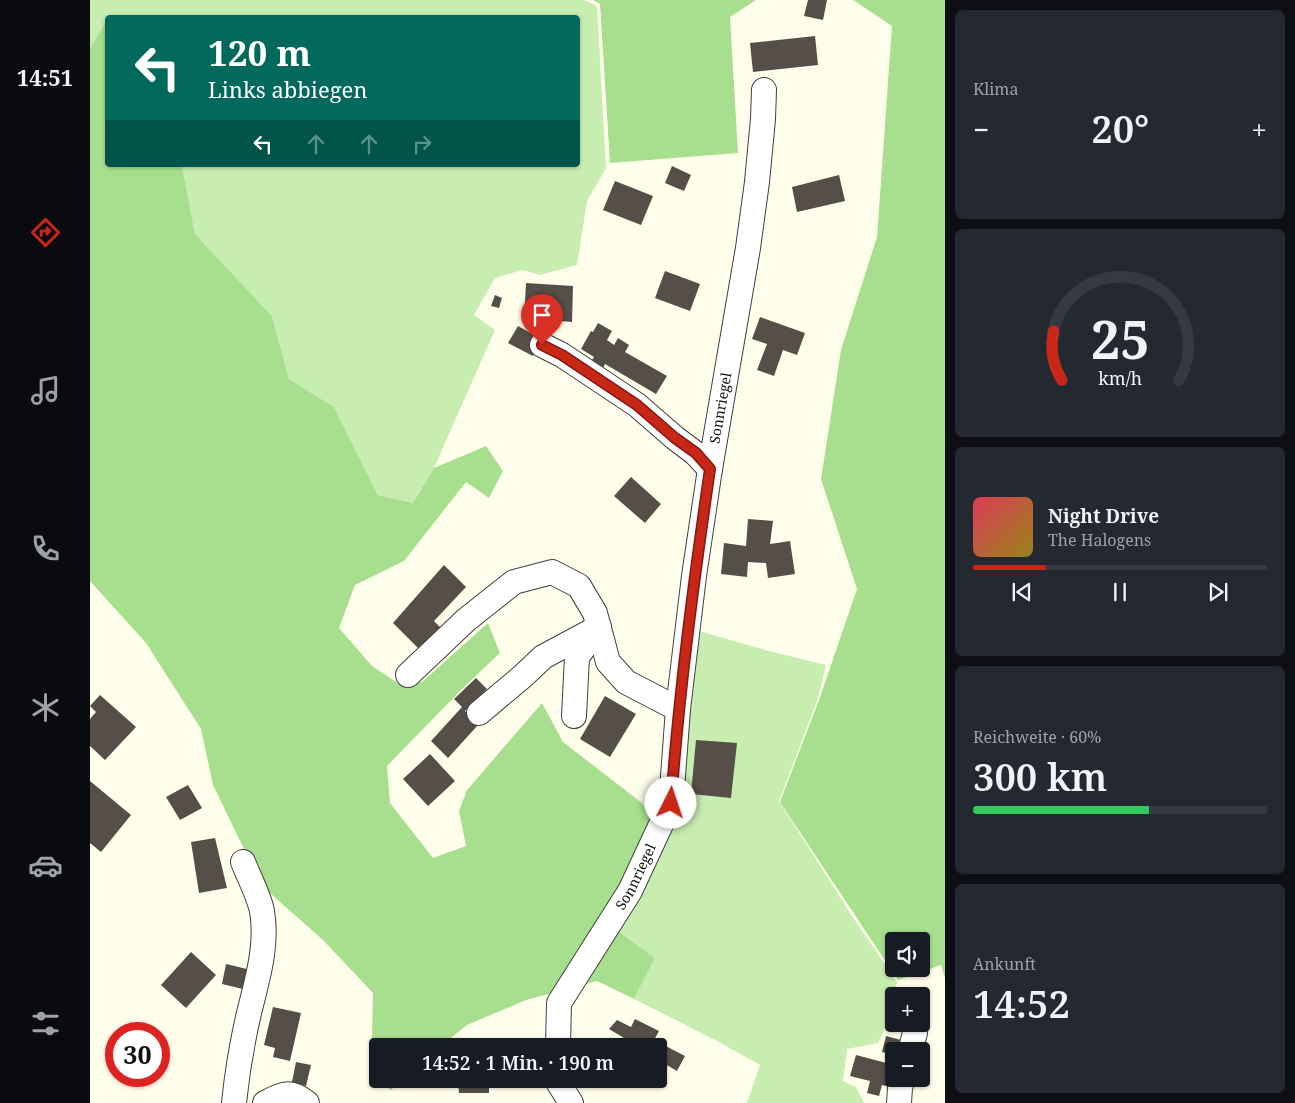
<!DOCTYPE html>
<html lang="de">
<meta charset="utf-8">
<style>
:root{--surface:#171b24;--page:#242831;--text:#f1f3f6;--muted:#9ea1a6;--line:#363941;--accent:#c82617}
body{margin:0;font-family:"Noto Serif",serif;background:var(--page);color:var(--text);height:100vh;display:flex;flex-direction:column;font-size:19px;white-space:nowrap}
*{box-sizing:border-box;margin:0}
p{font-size:16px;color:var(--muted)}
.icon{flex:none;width:28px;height:28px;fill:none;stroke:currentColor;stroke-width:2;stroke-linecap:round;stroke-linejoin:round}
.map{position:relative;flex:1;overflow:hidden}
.details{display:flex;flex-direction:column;gap:10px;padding:10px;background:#0d0f14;width:350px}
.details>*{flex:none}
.guide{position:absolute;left:15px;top:15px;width:475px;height:152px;border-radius:5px;box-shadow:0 1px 4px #0004;background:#00695c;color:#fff;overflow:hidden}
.tools{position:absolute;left:795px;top:932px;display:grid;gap:10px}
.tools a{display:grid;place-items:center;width:45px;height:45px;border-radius:5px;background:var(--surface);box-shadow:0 1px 4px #0004;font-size:25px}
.speed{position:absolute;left:15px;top:1022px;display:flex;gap:10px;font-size:25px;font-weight:700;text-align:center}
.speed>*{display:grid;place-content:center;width:65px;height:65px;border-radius:50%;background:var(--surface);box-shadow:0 1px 4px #0004;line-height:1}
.speed .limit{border:8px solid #d22;background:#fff;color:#111}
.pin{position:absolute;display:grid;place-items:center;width:42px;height:42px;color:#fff;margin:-51px -21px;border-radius:50% 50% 50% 0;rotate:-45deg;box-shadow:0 0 5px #0007}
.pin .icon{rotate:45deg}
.me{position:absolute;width:55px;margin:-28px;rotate:4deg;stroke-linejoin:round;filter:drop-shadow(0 0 4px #0008)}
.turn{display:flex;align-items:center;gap:18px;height:105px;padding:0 20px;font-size:22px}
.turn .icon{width:65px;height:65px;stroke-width:2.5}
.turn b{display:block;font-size:35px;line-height:42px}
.lanes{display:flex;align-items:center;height:48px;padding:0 20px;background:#0003;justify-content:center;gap:25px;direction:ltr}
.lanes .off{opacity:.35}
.big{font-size:38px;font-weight:600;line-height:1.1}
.details .tile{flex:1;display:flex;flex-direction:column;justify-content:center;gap:8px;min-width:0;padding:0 18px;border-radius:8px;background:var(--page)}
.details .dial{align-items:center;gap:0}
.dial svg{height:130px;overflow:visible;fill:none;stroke:var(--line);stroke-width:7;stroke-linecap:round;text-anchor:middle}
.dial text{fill:var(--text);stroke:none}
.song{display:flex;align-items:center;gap:15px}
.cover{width:60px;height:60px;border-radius:8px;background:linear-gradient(135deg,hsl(350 70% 55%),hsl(50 70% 35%))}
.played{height:5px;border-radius:2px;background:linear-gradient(90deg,var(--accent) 25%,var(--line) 25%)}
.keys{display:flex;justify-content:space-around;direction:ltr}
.heat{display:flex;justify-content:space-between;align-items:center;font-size:28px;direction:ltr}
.charge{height:8px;border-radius:4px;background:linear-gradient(90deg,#34c759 60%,var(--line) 0)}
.trip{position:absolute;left:279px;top:1038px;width:298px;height:50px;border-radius:5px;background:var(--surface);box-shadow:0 1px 4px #0004;font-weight:600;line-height:50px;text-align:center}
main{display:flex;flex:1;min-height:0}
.menu{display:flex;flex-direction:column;width:90px;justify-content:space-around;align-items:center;background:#090b0e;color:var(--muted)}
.menu .icon{width:35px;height:35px}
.menu .on{color:var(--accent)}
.menu b{font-size:22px;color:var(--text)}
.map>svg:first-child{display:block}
.green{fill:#c8edb1}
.forest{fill:#a8df8e;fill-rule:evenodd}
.building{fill:#554f47}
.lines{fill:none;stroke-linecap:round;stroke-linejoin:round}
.minor-casing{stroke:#3f3f3f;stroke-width:26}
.minor{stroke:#fff;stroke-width:24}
.route-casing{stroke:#82190f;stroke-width:12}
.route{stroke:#c82617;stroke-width:9}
.labels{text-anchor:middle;stroke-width:5;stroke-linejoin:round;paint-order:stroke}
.street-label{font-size:14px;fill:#0c0c0c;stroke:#fff}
</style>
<main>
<nav class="menu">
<b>14:51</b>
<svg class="icon on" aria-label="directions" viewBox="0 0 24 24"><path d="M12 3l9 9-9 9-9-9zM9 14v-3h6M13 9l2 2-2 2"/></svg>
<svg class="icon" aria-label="music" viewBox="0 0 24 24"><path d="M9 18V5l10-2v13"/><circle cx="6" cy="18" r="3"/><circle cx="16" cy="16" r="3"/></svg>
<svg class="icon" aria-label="phone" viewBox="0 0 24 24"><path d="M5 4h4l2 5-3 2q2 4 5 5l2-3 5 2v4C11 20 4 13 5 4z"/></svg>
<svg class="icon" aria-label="climate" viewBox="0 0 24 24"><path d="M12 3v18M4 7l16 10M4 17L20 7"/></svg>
<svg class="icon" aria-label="car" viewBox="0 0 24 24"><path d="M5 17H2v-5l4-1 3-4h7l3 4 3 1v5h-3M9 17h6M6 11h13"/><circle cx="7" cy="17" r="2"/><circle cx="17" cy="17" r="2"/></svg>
<svg class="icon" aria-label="filters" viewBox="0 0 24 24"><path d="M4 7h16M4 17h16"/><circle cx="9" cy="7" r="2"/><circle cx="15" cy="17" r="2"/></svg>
</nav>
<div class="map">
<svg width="855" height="1103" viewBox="0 0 855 1103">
<rect width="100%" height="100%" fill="#fffeeb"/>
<g class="green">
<path d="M0,0H494L507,6L516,168L497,201L487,265L450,275L432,270L405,278L384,315L405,330L344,468L323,503L288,495L244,407L199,379L182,316L105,234L92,165H488V18H18L17,22H16L0,48Z"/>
<path d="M602,629L679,651L736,665L728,698L689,801L762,916L807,982L798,1021L788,1043L757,1049L753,1081L766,1087L774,1103H657L670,1065L629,1042L544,999L565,958L520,925L578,828Z"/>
</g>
<g class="forest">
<path d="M503,0H666L640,17L648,153L520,163L510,4Z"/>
<path d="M763,0H855V978L851,965L808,980L690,802L729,700L767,589L731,479L751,350L787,237L802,26ZM804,941H831V969H804Z"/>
<path d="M16,22H17L18,165H92L105,234L182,316L199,379L244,407L288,495L323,503L344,468L396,446L413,471L399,498L376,482L314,561L265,585L249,628L282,666L309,684L332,682L398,623L410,653L375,686L297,766L300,803L343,858L376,846L369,811L377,790L452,703L473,742L552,803L565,828L509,917L565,958L544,999L507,981L436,1000L377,1025L351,1046H288V1079H314L301,1090L281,1075L283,993L233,940L172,886L123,785L111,729L56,643L0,581V48Z"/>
</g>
<g class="building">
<path d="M718,0H737L733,20L714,16Z"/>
<path d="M725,36L728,65L663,72L660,43Z"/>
<path d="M582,166L601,175L594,191L575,183Z"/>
<path d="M749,175L755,201L707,212L702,187Z"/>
<path d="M525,181L563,196L551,225L513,210Z"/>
<path d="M575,271L610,284L600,311L565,298Z"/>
<path d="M436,283L483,286L482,322L445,319L446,304L435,303Z"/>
<path d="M405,295L412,298L409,308L401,306Z"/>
<path d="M670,317L715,333L707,355L693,350L684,376L667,370L677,344L662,339Z"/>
<path d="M508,323L522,331L517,340L524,345L528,338L539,345L535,352L577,376L566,394L515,364L512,370L500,363L504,357L491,349L501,331L503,332Z"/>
<path d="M428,326L452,339L443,356L418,343Z"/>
<path d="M541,477L571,504L555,523L524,496Z"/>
<path d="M658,519L683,521L680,544L700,541L705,574L678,578L676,563L658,562L657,577L631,574L634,543L656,546Z"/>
<path d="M354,565L376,587L344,621L354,631L334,654L303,623Z"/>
<path d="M386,678L397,689L375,711L388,725L358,758L341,741L372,707L364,699Z"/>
<path d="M10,695L46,727L15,760L0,746V719L6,712L0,706Z"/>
<path d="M515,696L546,714L520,757L490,739Z"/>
<path d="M606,740L647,743L641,798L601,794Z"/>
<path d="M340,754L365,781L338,806L313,779Z"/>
<path d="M0,781L41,815L11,852L0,843Z"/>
<path d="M98,785L112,808L90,820L76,797Z"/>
<path d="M125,838L137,888L109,893L101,842Z"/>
<path d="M101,952L126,975L96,1008L71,985Z"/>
<path d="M136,964L161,970L157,990L132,984Z"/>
<path d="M183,1007L211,1013L200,1061L183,1057L185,1048L174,1045Z"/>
<path d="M545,1019L569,1031L564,1040L595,1056L587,1071L568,1060V1046H530L534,1038L519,1029L527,1020L541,1027Z"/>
<path d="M796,1036L815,1041L812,1051H804V1055L792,1052Z"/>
<path d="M358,1042L400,1043L399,1046H358Z"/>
<path d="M766,1055L804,1065V1088L792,1085L789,1096L777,1093L780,1081L760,1076Z"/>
<path d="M206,1062L221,1065L216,1086L202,1082Z"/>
<path d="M368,1079H399V1093H369Z"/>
</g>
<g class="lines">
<g class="minor-casing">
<g id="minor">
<path d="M452,345L472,355L547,405L585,438L605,453L620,469"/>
<path d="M318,675L376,620L424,582L462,572L489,586L505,613L518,662L536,682L588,709"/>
<path d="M389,713L433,676L453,657L509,627"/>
<path d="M484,716L487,657L506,631"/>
<path id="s1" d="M468,1046L469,1003L540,891L581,803L588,709L604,576L620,469L658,248L667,182L673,119L674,90"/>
<path d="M820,1051L825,1033"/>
<path d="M468,1079V1082L481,1103"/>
<path d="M144,1103C147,1073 152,1043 159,1013C167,980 178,946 172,911C169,896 159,877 153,862"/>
<path d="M175,1103C193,1094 200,1089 217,1103"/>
<path d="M809,1103L810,1088L813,1079"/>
</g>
</g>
<use href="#minor" class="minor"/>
</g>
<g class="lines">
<g class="route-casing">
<path id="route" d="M452,345L472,355L547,405L585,438L606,453L620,469C604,580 589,691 581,803"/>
</g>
<use href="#route" class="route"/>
</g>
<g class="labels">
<g class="street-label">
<text dy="5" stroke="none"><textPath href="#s1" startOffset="671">Sonnriegel</textPath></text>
<text dy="5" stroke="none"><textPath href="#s1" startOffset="191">Sonnriegel</textPath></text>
</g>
</g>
</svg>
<div class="tools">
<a><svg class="icon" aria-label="sound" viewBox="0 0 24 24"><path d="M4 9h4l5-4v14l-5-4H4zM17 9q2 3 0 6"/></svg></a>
<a>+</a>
<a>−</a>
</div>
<div class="speed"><div class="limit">30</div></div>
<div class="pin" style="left:452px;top:345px;background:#d93025"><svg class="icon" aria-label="arrive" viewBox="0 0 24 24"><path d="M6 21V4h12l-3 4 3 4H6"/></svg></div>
<svg class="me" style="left:581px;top:803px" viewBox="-20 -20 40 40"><circle r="19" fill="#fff"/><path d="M0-13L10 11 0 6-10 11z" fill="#c82617"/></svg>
<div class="trip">14:52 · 1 Min. · 190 m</div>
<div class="guide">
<div class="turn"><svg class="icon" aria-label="left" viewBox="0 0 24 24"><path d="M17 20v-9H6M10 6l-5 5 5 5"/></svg><div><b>120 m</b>Links abbiegen</div></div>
<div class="lanes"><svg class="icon" aria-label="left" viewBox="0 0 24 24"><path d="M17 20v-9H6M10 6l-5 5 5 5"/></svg><svg class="icon off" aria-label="ahead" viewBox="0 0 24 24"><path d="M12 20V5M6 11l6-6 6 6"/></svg><svg class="icon off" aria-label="ahead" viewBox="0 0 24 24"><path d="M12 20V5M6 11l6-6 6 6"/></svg><svg class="icon off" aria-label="right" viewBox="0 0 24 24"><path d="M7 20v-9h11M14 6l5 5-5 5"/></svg></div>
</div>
</div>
<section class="details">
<div class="tile"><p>Klima</p>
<div class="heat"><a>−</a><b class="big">20°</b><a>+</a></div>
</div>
<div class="tile dial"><svg viewBox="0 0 100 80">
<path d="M14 69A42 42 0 1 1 86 69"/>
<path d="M14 69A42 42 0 0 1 9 39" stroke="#c82617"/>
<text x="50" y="56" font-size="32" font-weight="700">25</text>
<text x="50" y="72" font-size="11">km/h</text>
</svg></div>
<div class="tile">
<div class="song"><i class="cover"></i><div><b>Night Drive</b><p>The Halogens</p></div></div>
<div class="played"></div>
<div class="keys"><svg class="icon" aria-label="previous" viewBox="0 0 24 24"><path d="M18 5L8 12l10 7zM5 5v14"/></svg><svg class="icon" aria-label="pause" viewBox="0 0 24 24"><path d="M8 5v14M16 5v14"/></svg><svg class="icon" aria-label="next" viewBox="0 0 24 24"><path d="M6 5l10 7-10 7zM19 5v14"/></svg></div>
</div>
<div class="tile"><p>Reichweite · 60%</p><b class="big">300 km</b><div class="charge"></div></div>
<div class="tile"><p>Ankunft</p><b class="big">14:52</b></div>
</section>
</main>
